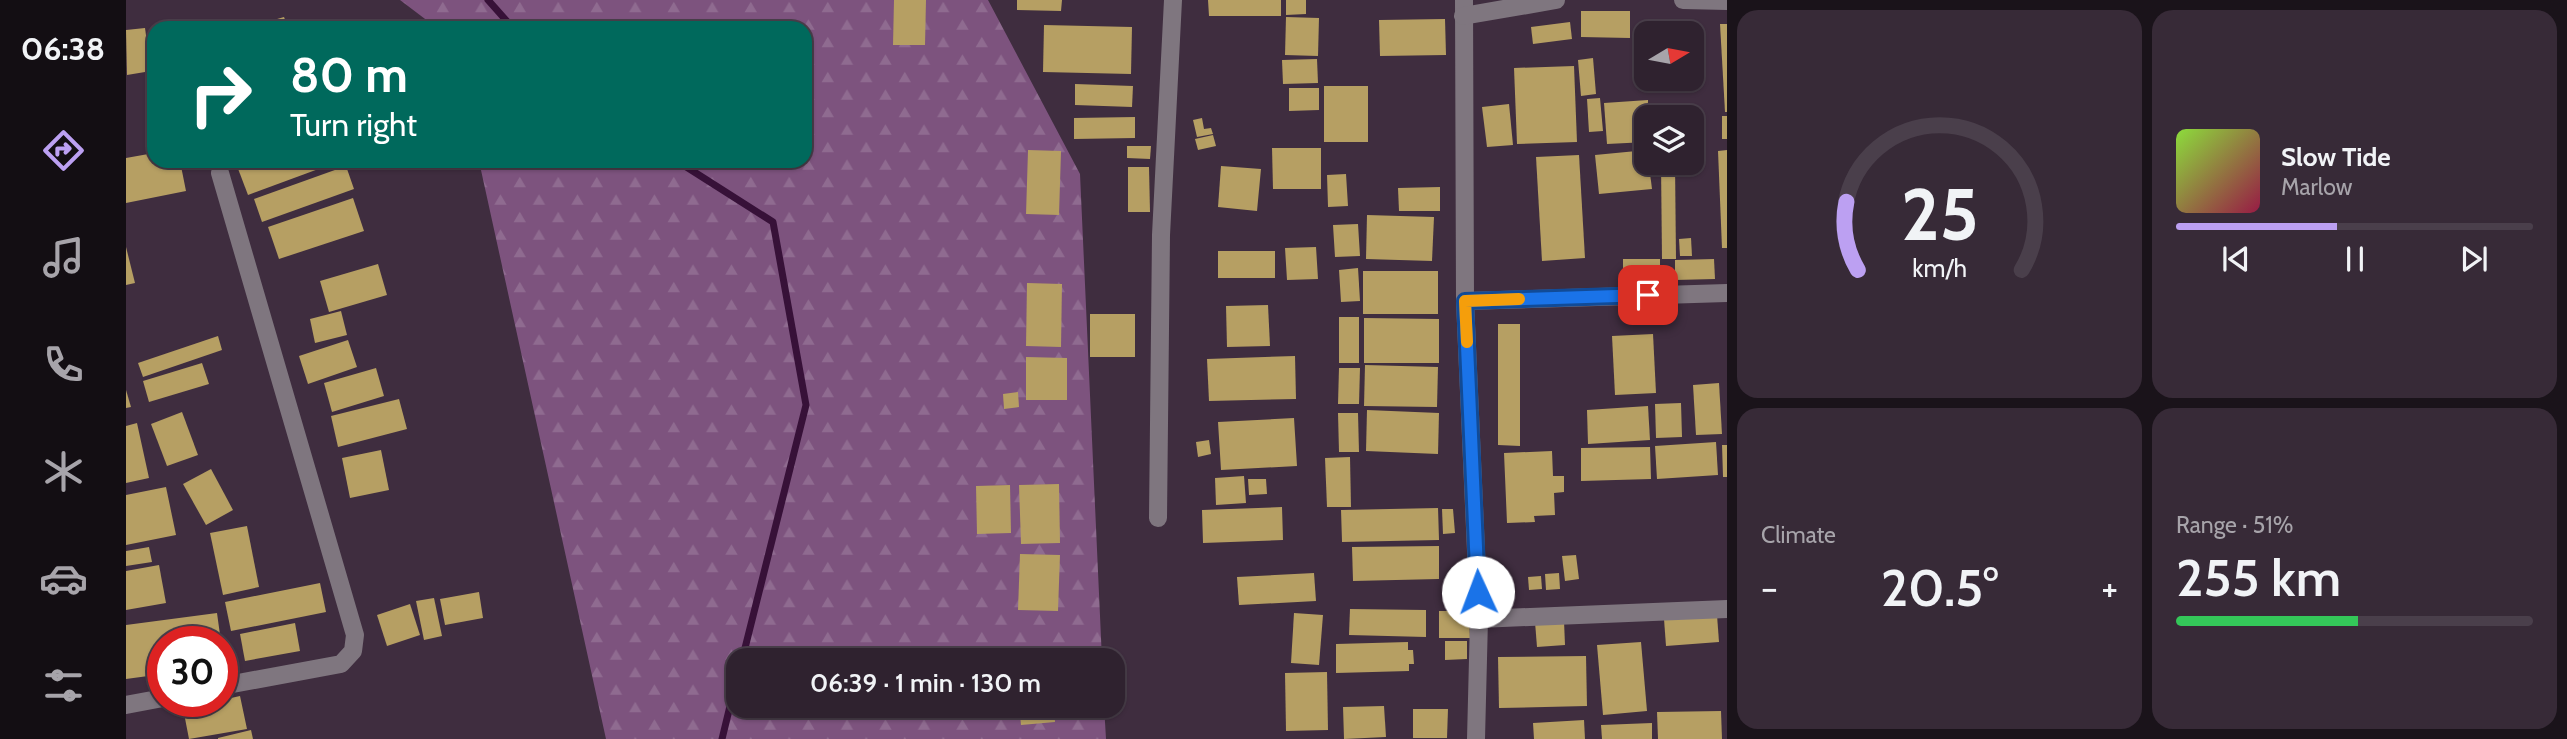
<!DOCTYPE html>
<meta charset="utf-8">
<style>
:root{--surface:#2f222f;--page:#372a37;--text:#f1f3f6;--muted:#a7a4aa;--line:#4a3f4b;--accent:#bca0f2}
body{margin:0;font-family:Cabin,sans-serif;background:var(--page);color:var(--text);height:100vh;display:flex;flex-direction:column;font-size:26px;white-space:nowrap}
*{box-sizing:border-box;margin:0}
p{font-size:23px;color:var(--muted)}
.icon{flex:none;width:38px;height:38px;fill:none;stroke:currentColor;stroke-width:2;stroke-linecap:round;stroke-linejoin:round}
.map{position:relative;flex:1;overflow:hidden}
.side{display:flex;flex-direction:column;gap:10px;padding:10px;background:#1a131a;width:840px}
.side>*{flex:none}
.guide{position:absolute;left:21px;top:21px;width:665px;height:147px;border-radius:21px;box-shadow:0 2px 5px #0004,0 0 0 2px var(--line);background:#00695c;color:#fff;overflow:hidden}
.needle{width:46px;rotate:80deg}
.controls{position:absolute;left:1508px;top:21px;display:grid;gap:14px}
.controls a{display:grid;place-items:center;width:70px;height:70px;border-radius:14px;background:var(--surface);box-shadow:0 2px 5px #0004,0 0 0 2px var(--line);font-size:35px}
.speed{position:absolute;left:21px;top:626px;display:flex;gap:14px;font-size:35px;font-weight:700;text-align:center}
.speed>*{display:grid;place-content:center;width:91px;height:91px;border-radius:50%;background:var(--surface);box-shadow:0 2px 5px #0004,0 0 0 2px var(--line);line-height:1}
.speed .limit{border:10px solid #d22;background:#fff;color:#111}
.pin{position:absolute;display:grid;place-items:center;width:60px;height:60px;color:#fff;margin:-30px;border-radius:14px;box-shadow:0 4px 10px #0006}
.me{position:absolute;width:77px;margin:-38px;rotate:358deg;stroke-linejoin:round;filter:drop-shadow(0 0 5px #0008)}
.turn{display:flex;align-items:center;gap:24px;height:147px;padding:0 28px;font-size:32px}
.turn .icon{width:91px;height:91px;stroke-width:2.5}
.turn b{display:block;font-size:49px;line-height:60px}
.big{font-size:52px;font-weight:600;line-height:1.1}
.side .card{flex:1;display:flex;flex-direction:column;justify-content:center;gap:10px;min-width:0;padding:0 24px;border-radius:21px;background:var(--page)}
.side .dial{align-items:center;gap:0}
.dial svg{height:182px;overflow:visible;fill:none;stroke:var(--line);stroke-width:7;stroke-linecap:round;text-anchor:middle}
.dial text{fill:var(--text);stroke:none}
.song{display:flex;align-items:center;gap:21px}
.cover{width:84px;height:84px;border-radius:10px;background:linear-gradient(135deg,hsl(90 70% 55%),hsl(340 70% 35%))}
.played{height:7px;border-radius:4px;background:linear-gradient(90deg,var(--accent) 45%,var(--line) 45%)}
.keys{display:flex;justify-content:space-around;direction:ltr}
.heat{display:flex;justify-content:space-between;align-items:center;font-size:38px;direction:ltr}
.charge{height:10px;border-radius:5px;background:linear-gradient(90deg,#34c759 51%,var(--line) 0)}
.side .tiles{flex:1;display:grid;gap:10px;grid-template-columns:repeat(2,1fr)}
.trip{position:absolute;left:600px;top:648px;width:399px;height:70px;border-radius:21px;background:var(--surface);box-shadow:0 2px 5px #0004,0 0 0 2px var(--line);font-weight:600;line-height:70px;text-align:center}
main{display:flex;flex:1;min-height:0}
.dock{display:flex;flex-direction:column;width:126px;justify-content:space-around;align-items:center;background:#130e13;color:var(--muted)}
.dock .icon{width:49px;height:49px}
.dock .active{color:var(--accent)}
.dock b{font-size:32px;color:var(--text)}
.map>svg:first-child{display:block}
.forest{fill:url(#forest-firs)}
.lines{fill:none;stroke-linecap:round;stroke-linejoin:round}
.stream{stroke:#371138;stroke-width:7}
.building{fill:#b69f63}
.minor{stroke:#7f767f;stroke-width:18}
.route-casing{stroke:#114b97;stroke-width:18}
.route{stroke:#1a73e8;stroke-width:12}
.slow{stroke:#f59e0b;stroke-width:12}
</style>
<main>
<nav class="dock">
<b>06:38</b>
<svg class="icon active" aria-label="directions" viewBox="0 0 24 24"><path d="M12 3l9 9-9 9-9-9zM9 14v-3h6M13 9l2 2-2 2"/></svg>
<svg class="icon" aria-label="music" viewBox="0 0 24 24"><path d="M9 18V5l10-2v13"/><circle cx="6" cy="18" r="3"/><circle cx="16" cy="16" r="3"/></svg>
<svg class="icon" aria-label="phone" viewBox="0 0 24 24"><path d="M5 4h4l2 5-3 2q2 4 5 5l2-3 5 2v4C11 20 4 13 5 4z"/></svg>
<svg class="icon" aria-label="climate" viewBox="0 0 24 24"><path d="M12 3v18M4 7l16 10M4 17L20 7"/></svg>
<svg class="icon" aria-label="car" viewBox="0 0 24 24"><path d="M5 17H2v-5l4-1 3-4h7l3 4 3 1v5h-3M9 17h6M6 11h13"/><circle cx="7" cy="17" r="2"/><circle cx="17" cy="17" r="2"/></svg>
<svg class="icon" aria-label="filters" viewBox="0 0 24 24"><path d="M4 7h16M4 17h16"/><circle cx="9" cy="7" r="2"/><circle cx="15" cy="17" r="2"/></svg>
</nav>
<div class="map">
<svg width="1601" height="739" viewBox="0 0 1601 739">
<defs>
<pattern id="forest-firs" width="22" height="20" patternUnits="userSpaceOnUse" patternTransform="scale(1.75)"><rect width="22" height="20" fill="#7d537e"/><path d="M5 1l3.5 6h-7zM16 11l3.5 6h-7z" fill="#8f6b90"/></pattern>
</defs>
<rect width="100%" height="100%" fill="#3f2d3f"/>
<path class="forest" d="M274,0H862L954,174L976,660H612V705H978L980,739H480L353,161H679V28H311Z"/>
<g class="lines">
<g class="stream">
<path d="M362,0L387,28"/>
<path d="M551,161L647,222L680,405L616,660"/>
<path d="M596,739L612,673"/>
</g>
</g>
<g class="building">
<path d="M768,0H800L799,45H767Z"/>
<path d="M891,0H936L935,11L891,10Z"/>
<path d="M1082,0H1155V16H1083Z"/>
<path d="M1160,0H1180V14L1160,15Z"/>
<path d="M1455,11H1504V38L1455,37Z"/>
<path d="M158,17L162,28H124V27Z"/>
<path d="M1160,17L1193,18L1192,56L1159,55Z"/>
<path d="M1319,19L1320,55L1254,56L1253,20Z"/>
<path d="M1444,22L1446,39L1407,44L1405,27Z"/>
<path d="M1594,24H1601V112H1599Z"/>
<path d="M918,25L1006,27L1005,74L917,72Z"/>
<path d="M19,28L25,71L1,75L0,30Z"/>
<path d="M1467,58L1470,94L1455,96L1452,60Z"/>
<path d="M1191,59L1192,83L1157,84L1156,60Z"/>
<path d="M1448,66L1451,142L1391,144L1388,68Z"/>
<path d="M949,84L1007,86L1006,107L949,105Z"/>
<rect x="1198" y="86" width="44" height="56"/>
<path d="M1163,88H1193V110L1163,111Z"/>
<path d="M1474,98L1477,131L1463,132L1461,99Z"/>
<path d="M1522,100L1521,142L1481,144L1478,103Z"/>
<path d="M1383,104L1387,145L1361,147L1356,107Z"/>
<rect x="1596" y="116" width="5" height="23"/>
<path d="M1009,117V138L948,139V118Z"/>
<path d="M1076,118L1078,129L1085,128L1087,134L1071,137L1067,120Z"/>
<path d="M1087,135L1090,146L1072,150L1069,139Z"/>
<path d="M1001,146H1025L1024,159L1001,158Z"/>
<path d="M1146,148H1195V189H1147Z"/>
<path d="M902,150L935,151L933,215L900,214Z"/>
<path d="M1521,150L1526,189L1473,194L1469,155Z"/>
<path d="M1601,150V248H1596L1592,151Z"/>
<path d="M28,153V161H54L60,191L0,203V158Z"/>
<path d="M1453,155L1459,258L1416,261L1410,157Z"/>
<path d="M124,161H205L206,164L122,195L111,166Z"/>
<path d="M1535,163H1549L1550,259H1536Z"/>
<path d="M220,166L228,189L136,222L128,199Z"/>
<path d="M1095,166L1135,169L1131,211L1092,207Z"/>
<path d="M1002,167H1023L1024,212H1002Z"/>
<path d="M1220,174L1222,206L1202,207L1201,175Z"/>
<path d="M1314,187V211H1273L1272,188Z"/>
<path d="M227,198L238,231L153,259L142,227Z"/>
<path d="M1241,215L1308,217L1306,261L1240,259Z"/>
<path d="M1232,224L1234,256L1209,257L1207,225Z"/>
<path d="M1565,238L1566,256H1554L1553,239Z"/>
<path d="M0,247L9,283L0,285Z"/>
<path d="M1190,247L1192,279L1161,280L1159,248Z"/>
<rect x="1092" y="251" width="57" height="27"/>
<rect x="1497" y="259" width="37" height="18"/>
<path d="M1588,259L1589,279L1549,280V260Z"/>
<path d="M252,264L261,295L203,312L194,281Z"/>
<path d="M1232,268L1234,301L1215,302L1213,270Z"/>
<rect x="1237" y="271" width="75" height="43"/>
<path d="M901,283L936,284L935,347L900,346Z"/>
<path d="M1142,305L1144,346L1101,347L1100,306Z"/>
<path d="M1546,306V321L1508,323L1507,308Z"/>
<path d="M215,311L221,335L189,343L184,319Z"/>
<rect x="964" y="314" width="45" height="43"/>
<rect x="1213" y="317" width="20" height="46"/>
<path d="M1238,318L1313,319V363H1238Z"/>
<path d="M1372,324H1394V446L1372,445Z"/>
<path d="M1527,334L1530,393L1489,395L1486,336Z"/>
<path d="M92,336L96,350L17,377L12,363Z"/>
<path d="M222,340L231,367L182,384L173,356Z"/>
<path d="M1169,356L1170,399L1083,401L1081,359Z"/>
<path d="M900,357L941,358V400H900Z"/>
<path d="M76,363L83,384L23,402L17,381Z"/>
<path d="M1239,365L1312,367L1311,407L1238,406Z"/>
<path d="M250,368L258,396L206,412L198,383Z"/>
<path d="M1213,368H1234L1233,404H1212Z"/>
<path d="M1593,383L1596,434L1570,435L1567,385Z"/>
<path d="M0,390L5,407L0,408Z"/>
<path d="M892,392L893,407L878,409L877,394Z"/>
<path d="M273,399L281,429L212,447L205,416Z"/>
<path d="M1555,403L1556,437L1530,438L1529,404Z"/>
<path d="M1522,406L1524,440L1462,444L1461,410Z"/>
<path d="M1241,410L1313,413L1312,454L1240,451Z"/>
<path d="M56,412L72,455L41,466L25,424Z"/>
<path d="M1212,413H1232L1233,452H1213Z"/>
<path d="M1168,418L1171,466L1095,470L1092,422Z"/>
<path d="M11,423L23,478L0,483V426Z"/>
<path d="M1083,440L1085,454L1072,457L1070,442Z"/>
<path d="M1590,442L1592,475L1531,479L1529,446Z"/>
<path d="M1596,445H1601V477H1597Z"/>
<path d="M1524,447L1525,479L1455,481V448Z"/>
<path d="M255,450L263,490L224,498L216,458Z"/>
<path d="M1426,451L1427,476H1438V492L1428,493L1429,515L1408,516L1409,522L1381,523L1378,453Z"/>
<path d="M1224,457L1225,507H1201L1199,458Z"/>
<path d="M85,469L107,510L80,525L57,484Z"/>
<path d="M1118,476L1120,503L1090,505L1089,478Z"/>
<path d="M1122,479H1140L1141,494L1123,495Z"/>
<path d="M933,484L934,543L895,544L893,485Z"/>
<path d="M884,485L885,533L851,534L850,486Z"/>
<path d="M40,487L50,535L0,545V495Z"/>
<path d="M1156,507L1157,540L1077,543L1076,510Z"/>
<path d="M1312,508L1313,540L1216,542L1215,510Z"/>
<path d="M1316,509H1327L1329,533L1317,534Z"/>
<path d="M121,526L133,587L97,595L84,533Z"/>
<path d="M1313,546V579L1227,581L1226,547Z"/>
<path d="M23,547L26,562L0,566V551Z"/>
<path d="M894,554L934,555L932,611L892,610Z"/>
<path d="M1450,555L1453,579L1439,581L1436,556Z"/>
<path d="M33,565L40,603L0,610V571Z"/>
<path d="M1188,573L1190,601L1113,605L1111,577Z"/>
<path d="M1433,573L1434,589L1420,590L1419,574Z"/>
<path d="M1415,576L1416,589L1403,590L1402,577Z"/>
<path d="M194,583L200,612L105,631L99,602Z"/>
<path d="M353,592L357,618L319,625L314,599Z"/>
<path d="M308,598L316,636L298,640L290,601Z"/>
<path d="M284,604L294,635L261,646L251,615Z"/>
<path d="M1224,609L1300,610V637L1223,635Z"/>
<path d="M1313,611H1343L1344,638H1313Z"/>
<path d="M91,613L95,642H37V674L0,679V625Z"/>
<path d="M1168,613L1197,615L1193,665L1165,663Z"/>
<path d="M1591,615L1593,642L1540,646L1538,619Z"/>
<path d="M1438,621L1439,645L1411,647L1409,622Z"/>
<path d="M169,623L174,651L119,661L114,634Z"/>
<path d="M1319,641H1341V659L1319,660Z"/>
<path d="M1282,642V650H1287L1288,664H1283V671L1210,673V644Z"/>
<path d="M1515,642L1521,711L1477,715L1471,645Z"/>
<path d="M1460,656L1461,706L1373,708L1372,657Z"/>
<path d="M1201,672L1202,730L1160,731L1159,673Z"/>
<path d="M114,696L121,729L63,739L57,708L96,702V700Z"/>
<path d="M893,705H928L929,722L895,725Z"/>
<path d="M1258,706L1260,737L1218,739L1217,707Z"/>
<path d="M1287,709H1322L1321,738H1287Z"/>
<path d="M1595,711L1596,739H1532L1531,712Z"/>
<path d="M1458,720L1459,739H1408L1407,723Z"/>
<path d="M1526,723V739H1476L1475,725Z"/>
<path d="M125,730L127,739H92V738Z"/>
</g>
<g class="lines">
<g class="minor">
<path d="M1338,0L1339,301L1353,619L1350,739"/>
<path d="M1557,0L1601,1"/>
<path d="M1337,16L1430,0"/>
<path d="M94,173L229,635L227,651L215,664L96,686"/>
<path d="M1339,301L1601,293"/>
<path d="M1032,518L1035,235L1047,0"/>
<path d="M1353,619L1601,609"/>
<path d="M0,705L37,698"/>
</g>
</g>
<g class="lines">
<g class="route-casing">
<path id="route" d="M1352,592L1339,301L1522,295"/>
</g>
<use href="#route" class="route"/>
<path class="slow" d="M1341,342L1339,301L1393,299"/>
</g>
</svg>
<div class="controls">
<a><svg class="needle" viewBox="-14 -14 28 28"><path d="M0-13l5 13h-10z" fill="#e53935"/><path d="M0 13l5-13h-10z" fill="#a7a4aa"/></svg></a>
<a><svg class="icon" aria-label="layers" viewBox="0 0 24 24"><path d="M12 4l9 5-9 5-9-5zM3 14l9 5 9-5"/></svg></a>
</div>
<div class="speed"><div class="limit">30</div></div>
<div class="pin" style="left:1522px;top:295px;background:#d93025"><svg class="icon" aria-label="arrive" viewBox="0 0 24 24"><path d="M6 21V4h12l-3 4 3 4H6"/></svg></div>
<svg class="me" style="left:1352px;top:592px" viewBox="-20 -20 40 40"><circle r="19" fill="#fff"/><path d="M0-13L10 11 0 6-10 11z" fill="#1a73e8"/></svg>
<div class="trip">06:39 · 1 min · 130 m</div>
<div class="guide">
<div class="turn"><svg class="icon" aria-label="right" viewBox="0 0 24 24"><path d="M7 20v-9h11M14 6l5 5-5 5"/></svg><div><b>80 m</b>Turn right</div></div>
</div>
</div>
<section class="side">
<div class="tiles">
<div class="card dial"><svg viewBox="0 0 100 80">
<path d="M14 69A42 42 0 1 1 86 69"/>
<path d="M14 69A42 42 0 0 1 9 39" stroke="#bca0f2"/>
<text x="50" y="56" font-size="32" font-weight="700">25</text>
<text x="50" y="72" font-size="11">km/h</text>
</svg></div>
<div class="card">
<div class="song"><i class="cover"></i><div><b>Slow Tide</b><p>Marlow</p></div></div>
<div class="played"></div>
<div class="keys"><svg class="icon" aria-label="previous" viewBox="0 0 24 24"><path d="M18 5L8 12l10 7zM5 5v14"/></svg><svg class="icon" aria-label="pause" viewBox="0 0 24 24"><path d="M8 5v14M16 5v14"/></svg><svg class="icon" aria-label="next" viewBox="0 0 24 24"><path d="M6 5l10 7-10 7zM19 5v14"/></svg></div>
</div>
<div class="card"><p>Climate</p>
<div class="heat"><a>−</a><b class="big">20.5°</b><a>+</a></div>
</div>
<div class="card"><p>Range · 51%</p><b class="big">255 km</b><div class="charge"></div></div>
</div>
</section>
</main>
